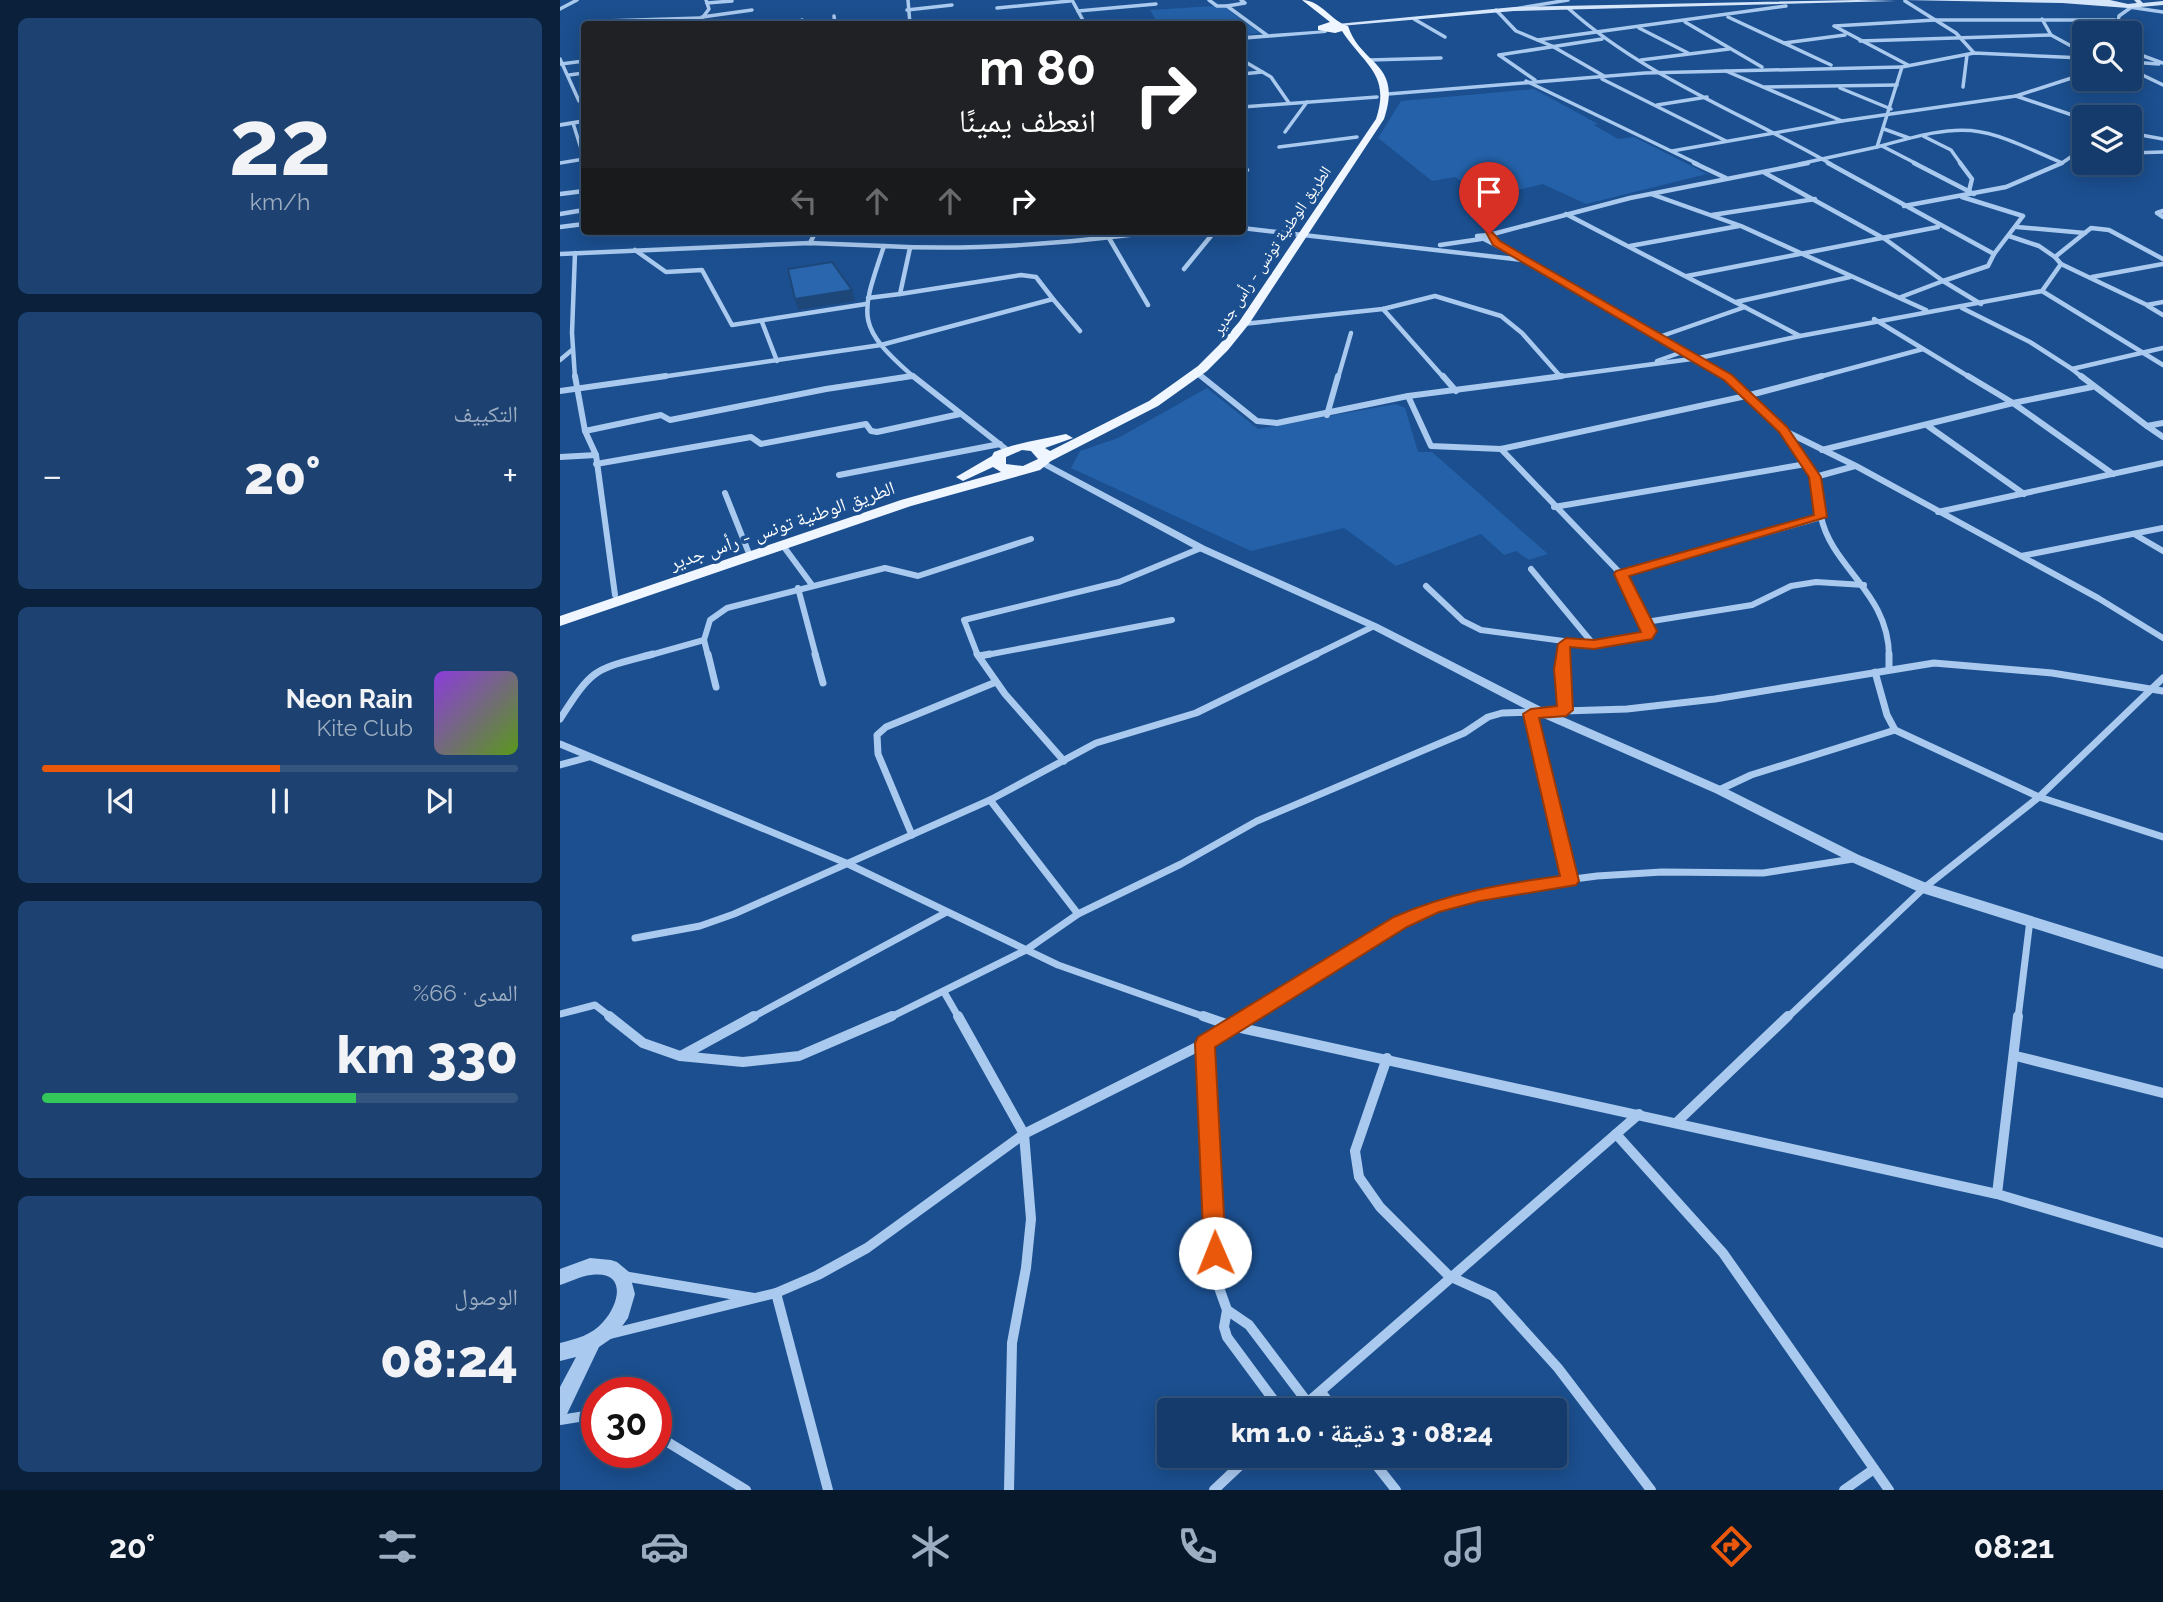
<!DOCTYPE html>
<html lang="ar">
<meta charset="utf-8">
<style>
:root{--surface:#143b6b;--page:#1d4271;--text:#f1f3f6;--muted:#9dadc1;--line:#33557e;--accent:#ea580c}
body{margin:0;font-family:Raleway,"Noto Naskh Arabic",sans-serif;background:var(--page);color:var(--text);direction:rtl;height:100vh;display:flex;flex-direction:column;font-size:26px;white-space:nowrap}
*{box-sizing:border-box;margin:0}
p{font-size:23px;color:var(--muted)}
.icon{flex:none;width:38px;height:38px;fill:none;stroke:currentColor;stroke-width:2;stroke-linecap:round;stroke-linejoin:round}
.map{position:relative;flex:1;overflow:hidden;direction:ltr}
.drawer{display:flex;flex-direction:column;gap:18px;padding:18px;background:#0b203b;width:560px}
.drawer>*{flex:none}
.hud{position:absolute;left:21px;top:21px;width:665px;height:214px;border-radius:7px;box-shadow:0 4px 18px #0003,0 0 0 2px var(--line);direction:rtl;background:#202124;color:#fff;overflow:hidden}
.controls{position:absolute;left:1512px;top:21px;display:grid;gap:14px}
.controls a{display:grid;place-items:center;width:70px;height:70px;border-radius:7px;background:var(--surface);box-shadow:0 4px 18px #0003,0 0 0 2px var(--line);font-size:35px}
.speed{position:absolute;left:21px;top:1377px;display:flex;gap:14px;font-size:35px;font-weight:700;text-align:center}
.speed>*{display:grid;place-content:center;width:91px;height:91px;border-radius:50%;background:var(--surface);box-shadow:0 4px 18px #0003,0 0 0 2px var(--line);line-height:1}
.speed .limit{border:10px solid #d22;background:#fff;color:#111}
.pin{position:absolute;display:grid;place-items:center;width:60px;height:60px;color:#fff;margin:-72px -30px;border-radius:50% 50% 50% 0;rotate:-45deg;box-shadow:0 0 7px #0007}
.pin .icon{rotate:45deg}
.me{position:absolute;width:77px;margin:-38px;rotate:359deg;stroke-linejoin:round;filter:drop-shadow(0 0 5px #0008)}
.turn{display:flex;align-items:center;gap:24px;height:147px;padding:0 35px;font-size:32px}
.turn .icon{width:91px;height:91px;stroke-width:2.5}
.turn b{display:block;font-size:49px;line-height:60px}
.lanes{display:flex;align-items:center;height:66px;padding:0 35px;background:#0003;justify-content:center;gap:35px;direction:ltr}
.lanes .off{opacity:.35}
.big{font-size:52px;font-weight:800;line-height:1.1}
.drawer .tile{flex:1;display:flex;flex-direction:column;justify-content:center;gap:10px;min-width:0;padding:0 24px;border-radius:10px;background:var(--page)}
.drawer .dial{align-items:center;gap:0}
.dial b{font-size:91px;line-height:1}
.song{display:flex;align-items:center;gap:21px}
.cover{width:84px;height:84px;border-radius:10px;background:linear-gradient(135deg,hsl(270 70% 55%),hsl(90 70% 35%))}
.played{height:7px;border-radius:4px;background:linear-gradient(90deg,var(--accent) 50%,var(--line) 50%)}
.keys{display:flex;justify-content:space-around;direction:ltr}
.heat{display:flex;justify-content:space-between;align-items:center;font-size:38px;direction:ltr}
.charge{height:10px;border-radius:5px;background:linear-gradient(90deg,#34c759 66%,var(--line) 0)}
.trip{position:absolute;left:597px;top:1398px;width:410px;height:70px;border-radius:7px;background:var(--surface);box-shadow:0 4px 18px #0003,0 0 0 2px var(--line);font-weight:800;line-height:70px;text-align:center;direction:rtl}
.dock{display:flex;height:112px;justify-content:space-around;align-items:center;background:#08182b;color:var(--muted)}
.dock .icon{width:49px;height:49px}
.dock .selected{color:var(--accent)}
.dock b{font-size:32px;color:var(--text)}
main{display:flex;flex:1;min-height:0}
.map>svg:first-child{display:block}
.green{fill:#2461a8}
.lines{fill:none;stroke-linecap:round;stroke-linejoin:round}
.minor-far4{stroke:#a9c9ee;stroke-width:3.5}
.minor-far3{stroke:#a9c9ee;stroke-width:4.5}
.minor-far2{stroke:#a9c9ee;stroke-width:6}
.minor-far1{stroke:#a9c9ee;stroke-width:7}
.minor{stroke:#a9c9ee;stroke-width:10}
.tertiary{fill:#a9c9ee;fill-rule:evenodd}
.secondary{fill:#d6e6fa;fill-rule:evenodd}
.primary{fill:#f0f6ff;fill-rule:evenodd}
.shaded-wall{fill:#1d4779}
.building{fill:#2a66ad;stroke:#1d4779;stroke-width:2}
.route{fill:#ea580c;stroke:#983908;stroke-width:2}
.labels{text-anchor:middle;stroke-width:7;stroke-linejoin:round;paint-order:stroke}
.far-street-label{font-size:16px;fill:#fff;stroke:#1b4f8f}
.street-label{font-size:19px;fill:#fff;stroke:#1b4f8f}
</style>
<main>
<div class="map">
<svg width="1603" height="1490" viewBox="0 0 1603 1490">
<rect width="100%" height="100%" fill="#1b4f8f"/>
<g class="green">
<path d="M655,6L666,8L700,33L683,35L682,24H589L587,20L595,19L590,10Z"/>
<path d="M974,89L1038,124L1034,125L1058,139L1074,137L1147,174L1026,204L983,184L924,198L895,177L872,181L818,138L841,101Z"/>
<path d="M647,388L698,429L836,404L845,408L858,452H872L988,554L969,560L956,551L944,555L921,534L836,566L784,528L691,551L511,468L520,451L558,438Z"/>
</g>
<g class="lines">
<g class="minor-far4">
<path d="M348,0L350,24"/>
<path d="M512,0L525,24"/>
<path d="M649,0L657,6H667"/>
<path d="M681,0L685,3L667,6L708,36"/>
<path d="M1345,1L1396,33L1414,53"/>
<path d="M147,3L172,1"/>
<path d="M1569,7L1603,12"/>
<path d="M437,8L510,1"/>
<path d="M1008,8C1083,76 1184,114 1271,164"/>
<path d="M0,9L17,0"/>
<path d="M954,9L1008,0"/>
<path d="M347,10L392,5"/>
<path d="M936,10L956,31L992,46L1044,76"/>
<path d="M518,11L596,4"/>
<path d="M274,16L275,24"/>
<path d="M142,17L192,10"/>
<path d="M143,17L149,9L146,0"/>
<path d="M1168,17L1271,65"/>
<path d="M854,19L885,37"/>
<path d="M1482,19L1491,35L1524,53"/>
<path d="M242,20L243,24"/>
<path d="M44,21L140,18"/>
<path d="M1125,22L1202,67"/>
<path d="M326,24L350,21"/>
<path d="M547,24L570,22"/>
<path d="M1079,28L1128,53"/>
<path d="M1556,33L1559,16L1573,6"/>
<path d="M978,40L1226,6"/>
<path d="M1300,41L1491,35"/>
<path d="M1224,43L1285,35"/>
<path d="M1570,51L1603,63"/>
<path d="M939,55L1042,39"/>
<path d="M939,55L975,80"/>
<path d="M0,59L19,101H24"/>
<path d="M682,60L711,77L729,103"/>
<path d="M809,60L881,58"/>
<path d="M1081,60L1169,49"/>
<path d="M1570,62L1599,64"/>
<path d="M1,64L24,61"/>
<path d="M1348,65L1274,26L1375,20H1555"/>
<path d="M1570,69L1603,85"/>
<path d="M1166,71L1282,121L1456,96L1524,119"/>
<path d="M682,74L702,72"/>
<path d="M9,75L24,73"/>
<path d="M1042,79L1166,141"/>
<path d="M966,81L1138,164"/>
<path d="M1205,87L1337,85"/>
<path d="M1403,87L1407,55"/>
<path d="M1280,88L1331,109"/>
<path d="M828,94L1085,73L1342,67"/>
<path d="M1456,96L1524,74"/>
<path d="M1097,105L1147,97"/>
<path d="M682,107L817,97"/>
<path d="M13,123L24,158"/>
<path d="M1324,129L1349,138"/>
<path d="M725,132L747,102"/>
<path d="M1570,133L1603,139"/>
<path d="M1363,136L1391,150L1401,164"/>
<path d="M1322,146L1357,164"/>
<path d="M719,147L797,137"/>
<path d="M1317,147C1410,121 1415,124 1502,163L1524,148"/>
<path d="M1112,151L1282,121"/>
<path d="M1570,153L1603,152"/>
<path d="M0,163L24,159"/>
<path d="M1239,164L1317,147L1342,67L1414,53L1524,58"/>
<path d="M1500,164L1502,163"/>
</g>
<g class="minor-far3">
<path d="M682,163L687,170"/>
<path d="M1134,163L1166,178"/>
<path d="M1268,163L1434,254L1463,216L1402,197"/>
<path d="M1354,163L1414,194"/>
<path d="M1400,163L1412,179L1409,191"/>
<path d="M1205,173L1325,239L1383,281L1341,297"/>
<path d="M0,194L24,191"/>
<path d="M1091,194L1181,226L1366,310"/>
<path d="M1344,206L1446,187L1502,163"/>
<path d="M1603,211L1597,213L1603,217"/>
<path d="M0,214L24,210"/>
<path d="M1152,215L1255,199"/>
<path d="M0,227L24,224"/>
<path d="M1457,227L1525,233"/>
<path d="M682,228L963,260L1169,378"/>
<path d="M929,235L926,238L917,236Z"/>
<path d="M929,235L1070,198L1248,163"/>
<path d="M1449,236L1479,246L1495,257"/>
<path d="M549,238L588,305"/>
<path d="M924,239L957,256"/>
<path d="M250,243L256,231"/>
<path d="M880,245L921,239"/>
<path d="M1070,246L1179,226"/>
<path d="M75,250L106,272L142,270L172,325L306,304"/>
<path d="M15,253L12,333L15,378"/>
<path d="M0,254L250,243L324,246"/>
<path d="M1501,264L1587,305L1603,302"/>
<path d="M624,269L655,231"/>
<path d="M1127,276L1378,227"/>
<path d="M1532,277L1603,264"/>
<path d="M1482,291L1603,365"/>
<path d="M340,294L461,275L476,277L493,299"/>
<path d="M308,298L340,294L350,248"/>
<path d="M1176,302L1290,277"/>
<path d="M1421,304L1383,281L1428,266L1434,254"/>
<path d="M1588,306L1603,315"/>
<path d="M1402,308L1470,342L1512,369L1603,348"/>
<path d="M823,309L884,378"/>
<path d="M1314,319L1411,378"/>
<path d="M202,322L217,361"/>
<path d="M683,324L823,309L875,296L941,316L962,333L1000,376"/>
<path d="M1240,336L1482,291L1501,264L1495,257L1531,228L1549,230L1603,259"/>
<path d="M1099,337L1185,307"/>
<path d="M0,360L12,350"/>
<path d="M1097,361L1125,351"/>
<path d="M1512,369L1523,378"/>
<path d="M639,374L643,378"/>
<path d="M94,378L321,345L493,299L520,331"/>
<path d="M341,378L352,376"/>
<path d="M355,378C295,326 300,317 324,246C417,251 509,243 601,231"/>
<path d="M778,378L791,333"/>
<path d="M989,378L1139,358L1240,336L1006,214"/>
<path d="M1255,378L1363,349"/>
</g>
<g class="minor-far2">
<path d="M15,376L25,431L36,455L55,595"/>
<path d="M353,376L447,450"/>
<path d="M641,376L697,421L717,423L848,396L1002,376"/>
<path d="M883,376L896,391"/>
<path d="M1166,376L1223,430L1296,466L1538,598L1603,638"/>
<path d="M1408,376L1453,403L1532,387"/>
<path d="M1521,376L1587,426"/>
<path d="M0,391L106,376"/>
<path d="M848,396L871,446L941,449L1186,396L1262,376"/>
<path d="M767,415L778,376"/>
<path d="M1603,423L1587,426L1603,437"/>
<path d="M1368,426L1464,494"/>
<path d="M25,431L101,415L110,420L266,389L352,376"/>
<path d="M941,449L1061,574L1261,517L1255,477L1224,430"/>
<path d="M1262,450L1453,403L1553,474"/>
<path d="M0,457L36,455"/>
<path d="M36,464L191,437L201,444L306,424L311,431L317,432L400,414"/>
<path d="M279,475L440,444"/>
<path d="M1255,477L1295,466"/>
<path d="M165,493L188,551"/>
<path d="M994,507L1246,464"/>
<path d="M1378,512L1603,463"/>
<path d="M1261,517C1272,568 1329,593 1329,656"/>
<path d="M1574,534L1603,551"/>
<path d="M224,547L252,585"/>
<path d="M1461,556L1603,528"/>
<path d="M1061,574L1077,612L1086,622"/>
<path d="M866,586L903,621L921,630L1034,645L971,569"/>
<path d="M238,588L256,656"/>
<path d="M144,640L148,656"/>
<path d="M1034,645L1084,637L1089,630L1086,622L1192,605L1231,586L1256,582L1304,585"/>
<path d="M87,656L144,640L150,620L167,608L325,568L358,576L471,539"/>
<path d="M418,656L404,620L559,582L641,548"/>
<path d="M421,656L612,620"/>
<path d="M753,656L814,626"/>
<path d="M1001,656L1006,642"/>
</g>
<g class="minor-far1">
<path d="M148,654L156,687"/>
<path d="M255,654L263,683"/>
<path d="M417,654L445,694L504,761"/>
<path d="M1001,654L1006,710"/>
<path d="M1329,654V669"/>
<path d="M419,656L430,654"/>
<path d="M1315,672L1327,715L1335,730L1479,797L1603,837"/>
<path d="M971,714L1010,881"/>
<path d="M0,719C34,666 34,670 93,654"/>
<path d="M0,744L286,863L498,965L648,1018"/>
<path d="M0,765L29,757"/>
<path d="M1159,790L1191,775L1335,730"/>
<path d="M430,800L518,914"/>
<path d="M352,835L318,754L317,735L326,727L436,682"/>
<path d="M75,938L140,926L174,914L430,800L536,743L636,713L757,654"/>
<path d="M384,992L399,1018"/>
<path d="M0,1014L35,1005L52,1018"/>
<path d="M191,1018L385,913"/>
<path d="M329,1018L466,950L518,914L621,864L697,821L904,733L928,717L942,713L1067,709L1155,699L1374,663L1492,673L1603,691"/>
<path d="M685,1018L841,922L901,900L968,885L1037,876L1102,872L1203,873L1293,859"/>
<path d="M1227,1018L1364,888L1479,797L1603,678"/>
<path d="M1458,1018L1470,920"/>
</g>
<g class="minor">
<path d="M49,1016L83,1043L120,1056L183,1062L239,1056L332,1016"/>
<path d="M398,1016L464,1134L471,1219L466,1268L452,1343L449,1490"/>
<path d="M643,1016L672,1026L1437,1194L1603,1243"/>
<path d="M645,1043L657,1282L667,1310L664,1327L667,1337L721,1410"/>
<path d="M121,1056L194,1016"/>
<path d="M1456,1056L1603,1093"/>
<path d="M827,1058L795,1151L799,1177L820,1207L889,1276L933,1296L998,1368L1091,1490"/>
<path d="M1079,1114L1056,1134L1163,1253L1329,1490"/>
<path d="M1117,1122L1228,1016"/>
<path d="M1437,1194L1458,1016"/>
<path d="M63,1276L194,1298"/>
<path d="M216,1293L268,1490"/>
<path d="M667,1310L689,1325L748,1403"/>
<path d="M50,1334L216,1293L258,1275L307,1248L464,1134L645,1043L688,1016"/>
<path d="M761,1392L775,1410"/>
<path d="M739,1410L1056,1134"/>
<path d="M0,1420L37,1414"/>
<path d="M96,1435L186,1490"/>
<path d="M809,1456L836,1490"/>
<path d="M654,1490L690,1456"/>
<path d="M1284,1490L1314,1469"/>
</g>
<g class="tertiary">
<path d="M768,30L766,33L682,40V36Z"/>
<path d="M24,119V123L0,127V123Z"/>
<path d="M483,460L645,546L818,624L987,710L1163,787L1299,855L1369,884L1603,957V969L1359,892L1289,861L1155,793L979,716L810,628L637,550L480,465L478,463Z"/>
<path d="M30,1258L51,1260L57,1262L69,1272L75,1294L68,1318L55,1336L39,1347L7,1414L0,1416V1387L16,1357L0,1361V1343C16,1339 32,1335 43,1322C60,1304 67,1270 31,1275C21,1276 10,1282 0,1285V1269Z"/>
</g>
<g class="secondary">
<path d="M1297,0L1336,1L954,11L780,26L777,24L954,7Z"/>
<path d="M1343,0H1550L1568,4L1577,3L1574,0H1580L1583,3L1603,1V5L1568,8L1502,3Z"/>
</g>
<path class="primary" d="M742,0C761,0 772,22 788,26C801,66 843,62 824,119L689,324L668,350L647,371L598,406L491,461L480,470L351,506L0,626V616L341,500L441,472L433,467L403,481L396,477L432,456L434,452C458,442 481,440 506,434L513,438L485,448L490,451L589,401L638,366L659,345L679,322L816,119C831,74 804,65 782,31L775,33L758,30V26L770,22ZM462,450L471,451L478,459L463,466L446,464V457Z"/>
</g>
<path class="shaded-wall" d="M292,290L295,301L238,310L235,299Z"/>
<path class="building" d="M272,262L292,290L235,299L228,269Z"/>
<path class="route" d="M926,232H932L940,241L967,257L1172,375L1227,427L1261,477L1267,517L1069,576L1097,631L1092,639L1034,649L1010,647L1013,710L1006,716L979,718L1019,881L1016,885L920,901L879,912L847,927L655,1047L666,1253L663,1260L655,1263L647,1260L644,1253L635,1043L638,1037L834,917C888,893 942,884 1000,876L963,714L971,709L997,706L994,669L998,644L1006,638L1034,640L1081,632L1054,574L1056,571L1254,515L1249,477L1219,432L1164,380L933,245Z"/>
<g class="labels">
<g class="far-street-label">
<text transform="translate(711 250) rotate(-56)" y="6">الطريق الوطنية تونس - رأس جدير</text>
</g>
<g class="street-label">
<text transform="translate(222 525) rotate(-19)" y="7">الطريق الوطنية تونس - رأس جدير</text>
</g>
</g>
</svg>
<div class="controls">
<a><svg class="icon" aria-label="search" viewBox="0 0 24 24"><circle cx="10" cy="10" r="6"/><path d="M15 15l6 6"/></svg></a>
<a><svg class="icon" aria-label="layers" viewBox="0 0 24 24"><path d="M12 4l9 5-9 5-9-5zM3 14l9 5 9-5"/></svg></a>
</div>
<div class="speed"><div class="limit">30</div></div>
<div class="pin" style="left:929px;top:234px;background:#d93025"><svg class="icon" aria-label="arrive" viewBox="0 0 24 24"><path d="M6 21V4h12l-3 4 3 4H6"/></svg></div>
<svg class="me" style="left:655px;top:1253px" viewBox="-20 -20 40 40"><circle r="19" fill="#fff"/><path d="M0-13L10 11 0 6-10 11z" fill="#ea580c"/></svg>
<div class="trip">08:24 · 3 دقيقة · 1.0 km</div>
<div class="hud">
<div class="turn"><svg class="icon" aria-label="right" viewBox="0 0 24 24"><path d="M7 20v-9h11M14 6l5 5-5 5"/></svg><div><b>80 m</b>انعطف يمينًا</div></div>
<div class="lanes"><svg class="icon off" aria-label="left" viewBox="0 0 24 24"><path d="M17 20v-9H6M10 6l-5 5 5 5"/></svg><svg class="icon off" aria-label="ahead" viewBox="0 0 24 24"><path d="M12 20V5M6 11l6-6 6 6"/></svg><svg class="icon off" aria-label="ahead" viewBox="0 0 24 24"><path d="M12 20V5M6 11l6-6 6 6"/></svg><svg class="icon" aria-label="right" viewBox="0 0 24 24"><path d="M7 20v-9h11M14 6l5 5-5 5"/></svg></div>
</div>
</div>
<section class="drawer">
<div class="tile dial"><b>22</b><p>km/h</p></div>
<div class="tile"><p>التكييف</p>
<div class="heat"><a>−</a><b class="big">20°</b><a>+</a></div>
</div>
<div class="tile">
<div class="song"><i class="cover"></i><div><b>Neon Rain</b><p>Kite Club</p></div></div>
<div class="played"></div>
<div class="keys"><svg class="icon" aria-label="previous" viewBox="0 0 24 24"><path d="M18 5L8 12l10 7zM5 5v14"/></svg><svg class="icon" aria-label="pause" viewBox="0 0 24 24"><path d="M8 5v14M16 5v14"/></svg><svg class="icon" aria-label="next" viewBox="0 0 24 24"><path d="M6 5l10 7-10 7zM19 5v14"/></svg></div>
</div>
<div class="tile"><p>المدى · 66%</p><b class="big">330 km</b><div class="charge"></div></div>
<div class="tile"><p>الوصول</p><b class="big">08:24</b></div>
</section>
</main>
<nav class="dock">
<b>08:21</b>
<svg class="icon selected" aria-label="directions" viewBox="0 0 24 24"><path d="M12 3l9 9-9 9-9-9zM9 14v-3h6M13 9l2 2-2 2"/></svg>
<svg class="icon" aria-label="music" viewBox="0 0 24 24"><path d="M9 18V5l10-2v13"/><circle cx="6" cy="18" r="3"/><circle cx="16" cy="16" r="3"/></svg>
<svg class="icon" aria-label="phone" viewBox="0 0 24 24"><path d="M5 4h4l2 5-3 2q2 4 5 5l2-3 5 2v4C11 20 4 13 5 4z"/></svg>
<svg class="icon" aria-label="climate" viewBox="0 0 24 24"><path d="M12 3v18M4 7l16 10M4 17L20 7"/></svg>
<svg class="icon" aria-label="car" viewBox="0 0 24 24"><path d="M5 17H2v-5l4-1 3-4h7l3 4 3 1v5h-3M9 17h6M6 11h13"/><circle cx="7" cy="17" r="2"/><circle cx="17" cy="17" r="2"/></svg>
<svg class="icon" aria-label="filters" viewBox="0 0 24 24"><path d="M4 7h16M4 17h16"/><circle cx="9" cy="7" r="2"/><circle cx="15" cy="17" r="2"/></svg>
<b>20°</b>
</nav>
